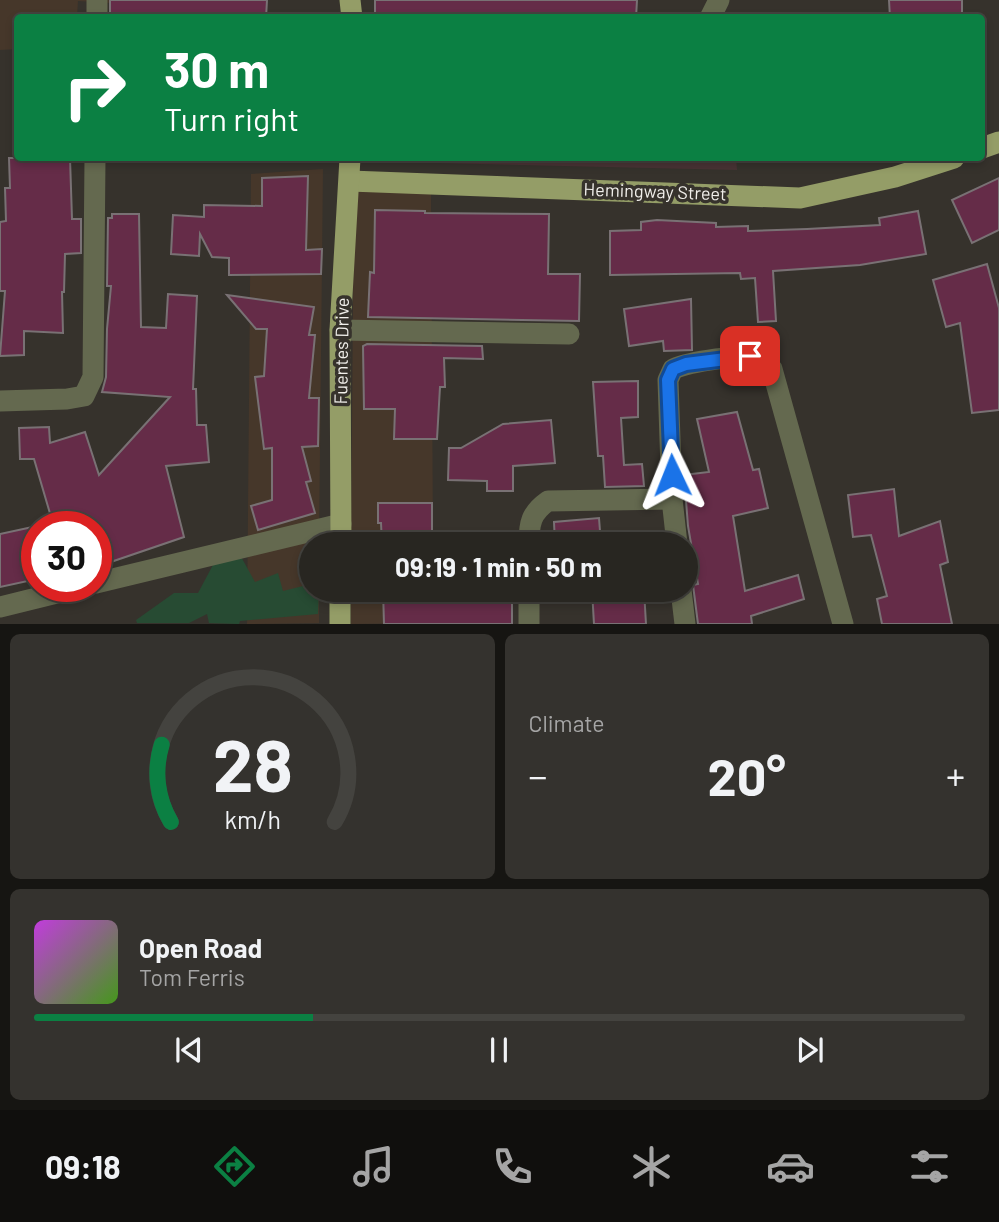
<!DOCTYPE html>
<meta charset="utf-8">
<style>
:root{--surface:#282621;--page:#34322e;--text:#f1f3f6;--muted:#a5a5a5;--line:#44433f;--accent:#0b8043}
body{margin:0;font-family:Barlow,sans-serif;background:var(--page);color:var(--text);height:100vh;display:flex;flex-direction:column;font-size:26px;white-space:nowrap}
*{box-sizing:border-box;margin:0}
p{font-size:23px;color:var(--muted)}
.icon{flex:none;width:38px;height:38px;fill:none;stroke:currentColor;stroke-width:2;stroke-linecap:round;stroke-linejoin:round}
.map{position:relative;height:624px;overflow:hidden}
.drawer{display:flex;flex-direction:column;gap:10px;padding:10px;background:#161512;flex:1}
.drawer>*{flex:none}
.guide{position:absolute;left:14px;top:14px;width:971px;height:147px;border-radius:7px;box-shadow:0 4px 10px #0003,0 0 0 2px var(--line);background:#0b8043;color:#fff;overflow:hidden}
.speed{position:absolute;left:21px;top:511px;display:flex;gap:14px;font-size:35px;font-weight:700;text-align:center}
.speed>*{display:grid;place-content:center;width:91px;height:91px;border-radius:50%;background:var(--surface);box-shadow:0 4px 10px #0003,0 0 0 2px var(--line);line-height:1}
.speed .limit{border:10px solid #d22;background:#fff;color:#111}
.pin{position:absolute;display:grid;place-items:center;width:60px;height:60px;color:#fff;margin:-30px;border-radius:14px;box-shadow:0 4px 10px #0006}
.me{position:absolute;width:77px;margin:-38px;rotate:358deg;stroke-linejoin:round;filter:drop-shadow(0 0 5px #0008)}
.turn{display:flex;align-items:center;gap:24px;height:147px;padding:0 35px;font-size:32px}
.turn .icon{width:91px;height:91px;stroke-width:2.5}
.turn b{display:block;font-size:49px;line-height:60px}
.big{font-size:52px;font-weight:700;line-height:1.1}
.drawer .card{flex:1;display:flex;flex-direction:column;justify-content:center;gap:10px;min-width:0;padding:0 24px;border-radius:10px;background:var(--page)}
.drawer .dial{align-items:center;gap:0}
.dial svg{height:182px;overflow:visible;fill:none;stroke:var(--line);stroke-width:7;stroke-linecap:round;text-anchor:middle}
.dial text{fill:var(--text);stroke:none}
.song{display:flex;align-items:center;gap:21px}
.cover{width:84px;height:84px;border-radius:10px;background:linear-gradient(135deg,hsl(290 70% 55%),hsl(100 70% 35%))}
.played{height:7px;border-radius:4px;background:linear-gradient(90deg,var(--accent) 30%,var(--line) 30%)}
.keys{display:flex;justify-content:space-around;direction:ltr}
.heat{display:flex;justify-content:space-between;align-items:center;font-size:38px;direction:ltr}
.drawer .tiles{flex:1;display:grid;gap:10px;grid-template-columns:1fr 1fr}
.card:last-child{grid-column:span 2}
.trip{position:absolute;left:299px;top:532px;width:399px;height:70px;border-radius:35px;background:var(--surface);box-shadow:0 4px 10px #0003,0 0 0 2px var(--line);font-weight:700;line-height:70px;text-align:center}
.tabs{display:flex;height:112px;justify-content:space-around;align-items:center;background:#100f0d;color:var(--muted)}
.tabs .icon{width:49px;height:49px}
.tabs .on{color:var(--accent)}
.tabs b{font-size:32px;color:var(--text)}
.map>svg:first-child{display:block}
.commercial{fill:#46372a}
.education{fill:#493435}
.green{fill:#274b33}
.building{fill:#652c48;stroke:#797174;stroke-width:2}
.lines{fill:none;stroke-linecap:round;stroke-linejoin:round}
.minor{stroke:#64694f;stroke-width:21}
.major{stroke:#949d67;stroke-width:21}
.route-casing{stroke:#114b97;stroke-width:18}
.route{stroke:#1a73e8;stroke-width:12}
.labels{text-anchor:middle;stroke-width:7;stroke-linejoin:round;paint-order:stroke}
.street-label{font-size:18px;fill:#f1efeb;stroke:#36322c}
</style>
<div class="map">
<svg width="999" height="624" viewBox="0 0 999 624">
<rect width="100%" height="100%" fill="#36322c"/>
<g class="commercial">
<path d="M0,0H143V5L78,1L77,17L18,18L17,49L0,50Z"/>
<path d="M323,169L319,544H312V590H319V623L247,624L251,174Z"/>
<path d="M354,188L431,194L433,544H351Z"/>
<path d="M351,590H433V623L351,624Z"/>
</g>
<path class="education" d="M437,158H736L737,170L438,163Z"/>
<path class="green" d="M239,553L255,582L278,573L283,591L311,584L312,590H319L318,614L240,621L239,624L209,623L207,614L189,623H137L136,620L174,593H198L214,563Z"/>
<g class="building">
<path d="M110,0H267L266,18H110Z"/>
<path d="M375,0H637L636,18H375Z"/>
<path d="M889,0H962V18H890Z"/>
<path d="M9,158H70L72,219H81V253L65,254L64,292H62L63,333L24,331V355L0,356L5,291H0V222L6,221L5,188H10Z"/>
<path d="M308,176L306,250L322,249L321,274L229,275V258L212,257L200,234L199,256L171,254L173,215L204,217V205L262,206V178Z"/>
<path d="M999,178V230L972,243L952,200Z"/>
<path d="M375,210L425,211V213L549,214L548,274H580L579,321L368,317L370,272L374,273Z"/>
<path d="M918,211L926,254L860,265L773,271L776,321L758,322L755,278L741,279L740,273L610,275V231L641,230V222L657,220L716,223V227L748,226V231L807,229L880,225L879,218Z"/>
<path d="M112,214H139L141,327L166,328L168,294L197,296L193,389H196L197,425H206L209,462L166,466L184,537L96,567V527H54L34,459H20L19,428L49,427L50,443L85,432L99,475L170,397L102,392L106,377L107,329L111,286H107L108,218H112Z"/>
<path d="M987,264L999,308V410L972,413L960,323L946,327L933,280Z"/>
<path d="M227,295L314,307L309,335H315L309,398H319L318,446L302,447L311,481L306,482L315,513L258,530L251,506L272,500V448L264,449L255,377L264,376L267,329H256Z"/>
<path d="M691,299L692,350L664,351L663,341L629,346L624,309Z"/>
<path d="M367,344L482,346L483,359L444,358L445,387H440L437,439H394L395,409H364L363,346Z"/>
<path d="M638,381V417L621,418L624,465L642,464L644,486L605,487L603,456H598L593,382Z"/>
<path d="M737,412L753,470L759,469L768,508L733,516L745,591L798,575L804,599L751,616L752,624H698L693,585L698,584L688,526L684,475L709,472L697,419Z"/>
<path d="M551,420L555,463L513,466V491H487V481L448,480L449,448H461L503,424Z"/>
<path d="M894,489L899,536L940,521L948,562L940,565L952,624H882L877,599L887,596L871,535L853,537L848,495Z"/>
<path d="M378,503H432V544H382L381,523H378Z"/>
<path d="M599,518L601,544H555L554,522Z"/>
<path d="M37,526V579L0,587V534Z"/>
<path d="M383,590H512V624H384Z"/>
<path d="M592,590H644L646,624H594Z"/>
</g>
<g class="lines">
<g class="minor">
<path d="M97,18V0"/>
<path d="M710,18L719,0"/>
<path d="M340,330L569,334"/>
<path d="M0,401L67,399L84,396L93,377L95,158"/>
<path d="M529,544C529,523 531,513 548,501L672,499"/>
<path d="M677,544L672,499L668,380L673,369C689,362 744,353 760,358C765,360 768,365 772,369L843,624"/>
<path d="M96,583L341,524"/>
<path d="M681,590L685,624"/>
<path d="M0,607L85,586"/>
<path d="M529,624V590"/>
</g>
<g class="major">
<path d="M350,0L352,18"/>
<path d="M982,148L999,142"/>
<path d="M350,181L800,198L895,177L954,158"/>
<path d="M341,544L340,330L350,158"/>
<path d="M340,624V590"/>
</g>
</g>
<g class="lines">
<g class="route-casing">
<path id="route" d="M672,475L668,380L673,369L686,364L750,356"/>
</g>
<use href="#route" class="route"/>
</g>
<g class="labels">
<g class="street-label">
<text transform="translate(655 192) rotate(2)" y="6">Hemingway Street</text>
<text transform="translate(342 351) rotate(-89)" y="6">Fuentes Drive</text>
</g>
</g>
</svg>
<div class="speed"><div class="limit">30</div></div>
<div class="pin" style="left:750px;top:356px;background:#d93025"><svg class="icon" aria-label="arrive" viewBox="0 0 24 24"><path d="M6 21V4h12l-3 4 3 4H6"/></svg></div>
<svg class="me" style="left:672px;top:475px" viewBox="-20 -20 40 40"><path d="M0-17L14 15 0 8-14 15z" fill="#1a73e8" stroke="#fff" stroke-width="4"/></svg>
<div class="trip">09:19 · 1 min · 50 m</div>
<div class="guide">
<div class="turn"><svg class="icon" aria-label="right" viewBox="0 0 24 24"><path d="M7 20v-9h11M14 6l5 5-5 5"/></svg><div><b>30 m</b>Turn right</div></div>
</div>
</div>
<section class="drawer">
<div class="tiles">
<div class="card dial"><svg viewBox="0 0 100 80">
<path d="M14 69A42 42 0 1 1 86 69"/>
<path d="M14 69A42 42 0 0 1 10 35" stroke="#0b8043"/>
<text x="50" y="56" font-size="32" font-weight="700">28</text>
<text x="50" y="72" font-size="11">km/h</text>
</svg></div>
<div class="card"><p>Climate</p>
<div class="heat"><a>−</a><b class="big">20°</b><a>+</a></div>
</div>
<div class="card">
<div class="song"><i class="cover"></i><div><b>Open Road</b><p>Tom Ferris</p></div></div>
<div class="played"></div>
<div class="keys"><svg class="icon" aria-label="previous" viewBox="0 0 24 24"><path d="M18 5L8 12l10 7zM5 5v14"/></svg><svg class="icon" aria-label="pause" viewBox="0 0 24 24"><path d="M8 5v14M16 5v14"/></svg><svg class="icon" aria-label="next" viewBox="0 0 24 24"><path d="M6 5l10 7-10 7zM19 5v14"/></svg></div>
</div>
</div>
</section>
<nav class="tabs">
<b>09:18</b>
<svg class="icon on" aria-label="directions" viewBox="0 0 24 24"><path d="M12 3l9 9-9 9-9-9zM9 14v-3h6M13 9l2 2-2 2"/></svg>
<svg class="icon" aria-label="music" viewBox="0 0 24 24"><path d="M9 18V5l10-2v13"/><circle cx="6" cy="18" r="3"/><circle cx="16" cy="16" r="3"/></svg>
<svg class="icon" aria-label="phone" viewBox="0 0 24 24"><path d="M5 4h4l2 5-3 2q2 4 5 5l2-3 5 2v4C11 20 4 13 5 4z"/></svg>
<svg class="icon" aria-label="climate" viewBox="0 0 24 24"><path d="M12 3v18M4 7l16 10M4 17L20 7"/></svg>
<svg class="icon" aria-label="car" viewBox="0 0 24 24"><path d="M5 17H2v-5l4-1 3-4h7l3 4 3 1v5h-3M9 17h6M6 11h13"/><circle cx="7" cy="17" r="2"/><circle cx="17" cy="17" r="2"/></svg>
<svg class="icon" aria-label="filters" viewBox="0 0 24 24"><path d="M4 7h16M4 17h16"/><circle cx="9" cy="7" r="2"/><circle cx="15" cy="17" r="2"/></svg>
</nav>
